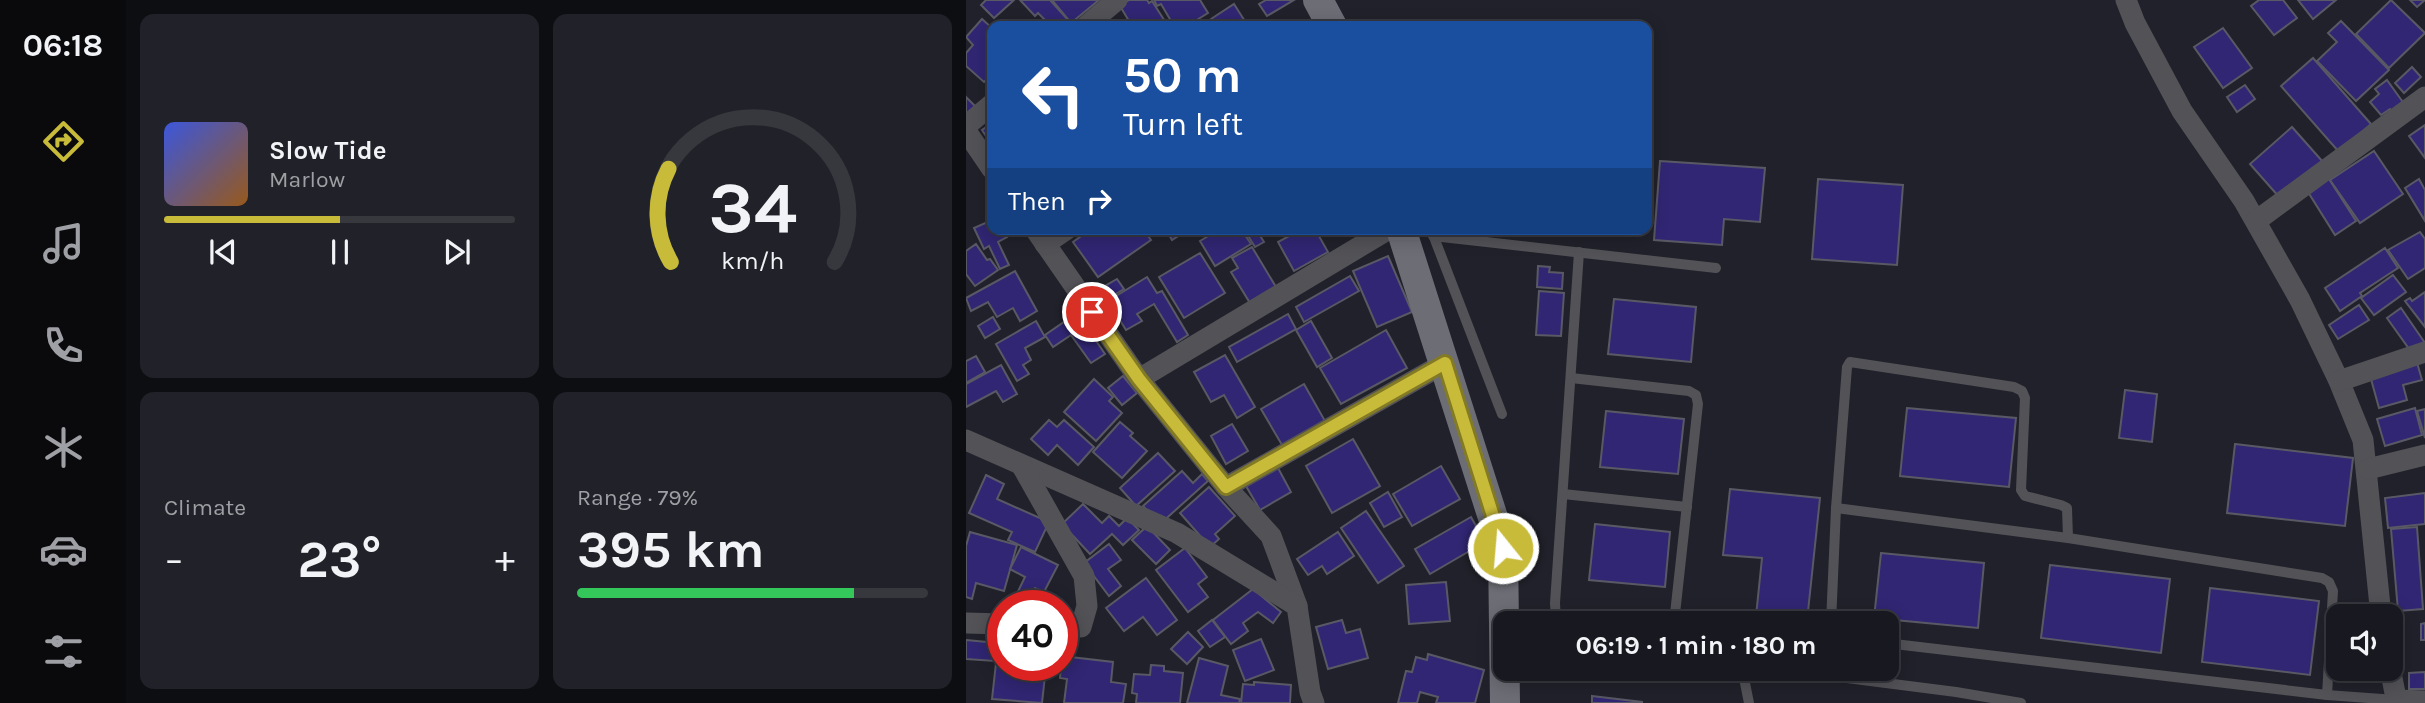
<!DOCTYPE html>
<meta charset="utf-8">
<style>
:root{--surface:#181920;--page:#212229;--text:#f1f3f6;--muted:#9fa0a5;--line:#36383e;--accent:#c9bb3a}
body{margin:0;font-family:Karla,sans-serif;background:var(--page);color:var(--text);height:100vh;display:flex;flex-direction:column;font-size:26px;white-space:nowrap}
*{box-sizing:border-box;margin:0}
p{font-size:23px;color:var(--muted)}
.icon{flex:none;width:38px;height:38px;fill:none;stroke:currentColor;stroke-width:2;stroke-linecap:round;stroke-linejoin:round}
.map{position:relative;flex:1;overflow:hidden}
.details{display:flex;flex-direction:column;gap:14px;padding:14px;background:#0d0e12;width:840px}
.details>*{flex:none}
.top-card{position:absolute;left:21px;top:21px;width:665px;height:214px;border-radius:14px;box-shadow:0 4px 18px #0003,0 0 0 2px var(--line);background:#1a4fa0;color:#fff;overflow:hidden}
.controls{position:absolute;left:1360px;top:604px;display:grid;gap:14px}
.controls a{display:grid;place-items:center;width:77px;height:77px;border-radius:14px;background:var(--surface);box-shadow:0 4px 18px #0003,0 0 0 2px var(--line);font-size:35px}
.speed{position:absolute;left:21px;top:590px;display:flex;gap:14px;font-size:35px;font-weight:700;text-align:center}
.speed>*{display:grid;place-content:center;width:91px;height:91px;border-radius:50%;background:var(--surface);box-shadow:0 4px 18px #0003,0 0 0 2px var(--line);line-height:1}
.speed .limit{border:10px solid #d22;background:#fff;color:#111}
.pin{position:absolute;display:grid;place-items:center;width:60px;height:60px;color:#fff;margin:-30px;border:4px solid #fff;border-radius:50%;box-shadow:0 2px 7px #0007}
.me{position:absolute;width:77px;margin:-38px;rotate:343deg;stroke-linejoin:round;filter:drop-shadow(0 0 5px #0008)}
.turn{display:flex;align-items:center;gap:24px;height:147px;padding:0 21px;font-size:32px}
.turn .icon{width:91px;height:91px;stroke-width:2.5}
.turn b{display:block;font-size:49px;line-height:60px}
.then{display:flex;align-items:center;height:66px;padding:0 21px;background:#0003;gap:14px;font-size:26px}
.big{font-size:52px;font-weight:700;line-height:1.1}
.details .card{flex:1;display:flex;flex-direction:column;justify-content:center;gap:10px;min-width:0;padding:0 24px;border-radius:14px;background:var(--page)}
.details .dial{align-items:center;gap:0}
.dial svg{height:182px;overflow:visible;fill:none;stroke:var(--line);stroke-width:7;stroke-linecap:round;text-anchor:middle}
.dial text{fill:var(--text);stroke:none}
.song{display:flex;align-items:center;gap:21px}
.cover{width:84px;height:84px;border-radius:10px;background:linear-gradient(135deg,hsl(230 70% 55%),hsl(30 70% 35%))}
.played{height:7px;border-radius:4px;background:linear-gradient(90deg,var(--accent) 50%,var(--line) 50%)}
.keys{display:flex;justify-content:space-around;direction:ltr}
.heat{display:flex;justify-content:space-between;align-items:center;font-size:38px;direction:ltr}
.charge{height:10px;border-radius:5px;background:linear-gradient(90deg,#34c759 79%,var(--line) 0)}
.details .tiles{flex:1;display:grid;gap:14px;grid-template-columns:repeat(2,1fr)}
.trip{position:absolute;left:527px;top:611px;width:406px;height:70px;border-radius:14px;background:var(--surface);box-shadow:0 4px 18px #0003,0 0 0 2px var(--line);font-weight:700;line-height:70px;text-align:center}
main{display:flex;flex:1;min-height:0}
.menu{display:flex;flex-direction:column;width:126px;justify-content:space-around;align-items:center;background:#0a0a0d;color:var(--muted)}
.menu .icon{width:49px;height:49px}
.menu .current{color:var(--accent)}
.menu b{font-size:32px;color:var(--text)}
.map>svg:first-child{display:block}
.building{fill:#302673;stroke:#595965;stroke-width:2}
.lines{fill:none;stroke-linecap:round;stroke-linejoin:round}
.lane{stroke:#525257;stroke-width:10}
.street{stroke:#525257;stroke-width:21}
.secondary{stroke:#6c6d75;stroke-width:30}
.route-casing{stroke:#837a26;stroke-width:18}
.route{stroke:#c9bb3a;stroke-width:12}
</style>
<main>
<nav class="menu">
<b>06:18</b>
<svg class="icon current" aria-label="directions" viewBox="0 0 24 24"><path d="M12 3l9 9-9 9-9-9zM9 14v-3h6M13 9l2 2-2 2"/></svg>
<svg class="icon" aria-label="music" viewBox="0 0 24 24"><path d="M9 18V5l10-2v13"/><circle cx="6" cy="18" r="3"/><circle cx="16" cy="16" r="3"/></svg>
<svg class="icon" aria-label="phone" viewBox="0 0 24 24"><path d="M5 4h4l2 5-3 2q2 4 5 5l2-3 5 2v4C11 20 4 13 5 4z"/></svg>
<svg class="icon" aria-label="climate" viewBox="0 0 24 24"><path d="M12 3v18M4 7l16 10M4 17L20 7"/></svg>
<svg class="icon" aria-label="car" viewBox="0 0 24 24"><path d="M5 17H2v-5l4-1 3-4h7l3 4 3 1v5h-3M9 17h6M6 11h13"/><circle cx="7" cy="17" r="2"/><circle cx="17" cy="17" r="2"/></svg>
<svg class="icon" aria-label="filters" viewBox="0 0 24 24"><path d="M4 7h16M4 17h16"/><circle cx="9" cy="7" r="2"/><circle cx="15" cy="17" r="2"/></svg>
</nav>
<section class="details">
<div class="tiles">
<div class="card">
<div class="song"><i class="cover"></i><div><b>Slow Tide</b><p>Marlow</p></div></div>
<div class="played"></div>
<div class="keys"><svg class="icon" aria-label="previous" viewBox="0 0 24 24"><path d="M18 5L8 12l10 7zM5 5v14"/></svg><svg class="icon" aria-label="pause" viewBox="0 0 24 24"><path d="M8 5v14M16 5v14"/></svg><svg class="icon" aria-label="next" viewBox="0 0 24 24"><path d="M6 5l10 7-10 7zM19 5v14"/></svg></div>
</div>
<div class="card dial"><svg viewBox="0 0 100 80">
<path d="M14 69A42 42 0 1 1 86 69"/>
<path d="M14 69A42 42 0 0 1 13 28" stroke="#c9bb3a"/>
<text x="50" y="56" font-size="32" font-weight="700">34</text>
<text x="50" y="72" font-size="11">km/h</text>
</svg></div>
<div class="card"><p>Climate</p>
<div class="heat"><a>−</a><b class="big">23°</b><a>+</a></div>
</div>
<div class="card"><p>Range · 79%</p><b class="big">395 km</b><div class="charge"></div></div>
</div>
</section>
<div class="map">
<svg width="1459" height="703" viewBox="0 0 1459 703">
<rect width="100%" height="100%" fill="#20212a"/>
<g class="building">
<path d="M20,0H48L28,18L15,5Z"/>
<path d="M54,0H84L103,21L98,26H85L72,13L69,16Z"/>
<path d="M86,0H133L105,23Z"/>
<path d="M163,0H181L183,3L186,1L202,26H166L154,6Z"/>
<path d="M188,0H234L242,13L221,26H208L195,4L191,6Z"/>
<path d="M300,0H328L301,16L293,4Z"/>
<path d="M1293,0H1317L1331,18L1308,35L1285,6Z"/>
<path d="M1332,0H1370L1347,19Z"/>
<path d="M1425,0L1459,33L1423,68L1390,34Z"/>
<path d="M1444,0H1459L1451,7Z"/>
<path d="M268,4L282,26H249L245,19Z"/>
<path d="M16,19L26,28V84L21,79L18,82L0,66V53L7,45L0,37Z"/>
<path d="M1375,21L1423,70L1390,101L1351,61L1371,42L1362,33Z"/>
<path d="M1257,28L1286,68L1257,88L1228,47Z"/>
<path d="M1347,58L1405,124L1373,152L1315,86Z"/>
<path d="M1446,67L1455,77L1438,93L1429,83Z"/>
<path d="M1421,80L1439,105L1428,114L1424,109L1415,115L1404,102L1413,94L1409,89Z"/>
<path d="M1279,85L1289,99L1271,112L1261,97Z"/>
<path d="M0,97L9,106L0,115Z"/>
<path d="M26,123V145L16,130Z"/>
<path d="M1459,125V158L1443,136Z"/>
<path d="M1326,127L1357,162L1314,198L1284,164Z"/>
<path d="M1408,151L1437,194L1394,223L1364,180Z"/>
<path d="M694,161L799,168L794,222L758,219L756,245L688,240Z"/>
<path d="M852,179L937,185L931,265L846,259Z"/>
<path d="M1363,179L1390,221L1369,235L1342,192Z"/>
<path d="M1453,179L1459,190V221L1439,188Z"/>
<path d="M26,220V229H37L41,237L32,242L43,265L34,269L23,246L18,249L8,228Z"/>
<path d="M125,229H177L185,240L132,277L107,242Z"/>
<path d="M200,229H223L206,240Z"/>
<path d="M254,229H275L285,244L249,266L234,241Z"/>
<path d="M278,229H301L293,234L298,242L289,247Z"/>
<path d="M336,229H349L362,252L328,271L312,242Z"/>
<path d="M1454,232L1459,239V268L1442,279L1422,250Z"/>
<path d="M10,244L21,260L24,259L32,270L9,286L0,274V251Z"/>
<path d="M286,247L310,287L284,303L265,272L272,268L266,258Z"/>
<path d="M1419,248L1432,268L1394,293L1396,296L1374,311L1359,288Z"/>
<path d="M234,253L259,293L218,318L193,277Z"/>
<path d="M422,256L446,312L411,327L387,271Z"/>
<path d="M572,266L584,267L583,272L597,273L596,289L571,287Z"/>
<path d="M49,271L71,311L54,321L47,308L31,317L22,302L5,311L0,298Z"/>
<path d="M1427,275L1440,292L1408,315L1395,298Z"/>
<path d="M384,276L393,291L338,322L330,307Z"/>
<path d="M181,277L191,293L196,291L222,335L211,342L188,304L171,314L176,321L160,330L142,301Z"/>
<path d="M151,279L158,289L138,301L132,290Z"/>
<path d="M573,291L598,293L595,336L570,335Z"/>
<path d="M1459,292V327L1439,301L1444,298L1446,301Z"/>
<path d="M648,299L730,307L725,362L642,354Z"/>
<path d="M1393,305L1403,320L1372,339L1363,325Z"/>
<path d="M1435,308L1459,343L1446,353L1421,318Z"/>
<path d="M111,313L139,354L125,363L105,335L87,347L79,335Z"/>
<path d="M322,314L330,329L271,362L263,347Z"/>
<path d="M27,317L34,329L19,338L12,326Z"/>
<path d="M70,321L79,337L59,348L65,360L57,365L63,374L51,381L30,344Z"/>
<path d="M345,321L366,358L351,367L330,330Z"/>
<path d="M420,330L441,368L375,404L354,368Z"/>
<path d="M259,355L289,407L271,418L258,395L245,402L228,372Z"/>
<path d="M10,356L19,372L0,383V361Z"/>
<path d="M1450,359L1456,380L1437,385L1441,400L1413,408L1403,372Z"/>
<path d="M35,365L51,394L37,402L30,391L0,407V384Z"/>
<path d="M157,376L171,393L156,405L142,388Z"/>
<path d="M128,379L147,397L143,401L156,413L130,441L98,412Z"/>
<path d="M338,384L359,421L316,445L295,409Z"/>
<path d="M1159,390L1191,394L1186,442L1153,438Z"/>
<path d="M941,408L1050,418L1043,487L934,476Z"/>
<path d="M1449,408L1456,435L1419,446L1411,419Z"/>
<path d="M1459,409V438L1451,411Z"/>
<path d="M640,411L718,419L712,474L634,467Z"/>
<path d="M83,420L91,427L98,420L128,447L112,465L91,445L82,455L65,439Z"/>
<path d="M154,422L167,433L164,436L181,451L156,478L127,452Z"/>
<path d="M266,424L282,451L260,464L245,436Z"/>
<path d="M387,439L414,486L366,513L340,466Z"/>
<path d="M1269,444L1387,458L1379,526L1261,513Z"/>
<path d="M192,453L209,471L170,506L154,488Z"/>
<path d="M475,466L494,499L446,526L427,494Z"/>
<path d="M312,468L325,492L294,510L280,486Z"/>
<path d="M216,471L227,483L236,474L242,481L194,524L177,506Z"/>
<path d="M20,475L38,484L31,499L83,522L69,552L42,540L46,532L3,513Z"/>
<path d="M243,487L269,516L249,534L253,539L244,547L214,513Z"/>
<path d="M764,489L854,498L841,621L790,616L796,558L757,555Z"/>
<path d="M422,492L436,517L418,527L404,503Z"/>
<path d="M1459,493V524L1422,528L1419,498Z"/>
<path d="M117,504L136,523L143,516L153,526L161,518L173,530L157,545L146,534L124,554L96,524Z"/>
<path d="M400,511L438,566L412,583L375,528Z"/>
<path d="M505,517L519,542L464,574L449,549Z"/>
<path d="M629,524L704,532L699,587L623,580Z"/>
<path d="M181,526L204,550L190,564L166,540Z"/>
<path d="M1451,527L1457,609L1432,611L1425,529Z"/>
<path d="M4,532L51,545L38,591L10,583L6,599L0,597V546Z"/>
<path d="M372,532L388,556L361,574L356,566L342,575L331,559Z"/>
<path d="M143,544L155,560L142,569L155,586L143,596L118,563Z"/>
<path d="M55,547L92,565L78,592L69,588L63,601L72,606H45L59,577L44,569Z"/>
<path d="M219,548L241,577L232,584L242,597L222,612L190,570Z"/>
<path d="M915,553L1018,563L1012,628L908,618Z"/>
<path d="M1084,565L1204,579L1195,653L1075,638Z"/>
<path d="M180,578L211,620L191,635L177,617L158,631L140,608Z"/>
<path d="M480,582L484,621L443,624L440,585Z"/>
<path d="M1244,588L1353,601L1344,675L1236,662Z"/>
<path d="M287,589L315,612L307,623L292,612L277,623L282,631L265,644L247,620Z"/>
<path d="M246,620L259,637L244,647L232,631Z"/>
<path d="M376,620L380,633L394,629L402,658L362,669L350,627Z"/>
<path d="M1459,623V640H1455V624Z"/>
<path d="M222,632L237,647L221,664L205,649Z"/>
<path d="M295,639L308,670L279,681L267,650Z"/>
<path d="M0,640L31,643L29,661L0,659Z"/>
<path d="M462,654L518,670L509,703H470L472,697L454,692L451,703H432L440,671L446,672L450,657L461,660Z"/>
<path d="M96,656L147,662L145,682L160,684L157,703H98L101,679L94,678Z"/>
<path d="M233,658L262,666L255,695L274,699L273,703H221Z"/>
<path d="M30,663L86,665L85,677L79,676L76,703L26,699Z"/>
<path d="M185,665L198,666V671L217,673L214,703H170L171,694L166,693L168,674L184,675Z"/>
<path d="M1459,672V689H1443V673Z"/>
<path d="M288,682L325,685L324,703H275L277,684L288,685Z"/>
<path d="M626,696L676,702V703H626Z"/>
</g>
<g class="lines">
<g class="lane">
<path d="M466,232L536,414"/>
<path d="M467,236L750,268"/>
<path d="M605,378L723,391L730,395L732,404L708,623"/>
<path d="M597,494L721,507"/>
<path d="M870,508L1102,538L1356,578L1363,582L1367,591L1361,695"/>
<path d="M593,623L590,621L589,603L613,252"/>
<path d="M865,623L870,508L881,367L884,362L1048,387L1056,391L1059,398L1055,490L1059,496L1095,505L1101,508L1102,538"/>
<path d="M920,643L1361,695L1430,700"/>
<path d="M776,668L783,703"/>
<path d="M802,668L990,692L1055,703"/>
</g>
<g class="street">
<path d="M1160,0L1169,23L1216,111L1278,201L1334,300L1373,381L1397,440L1415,616"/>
<path d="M120,26L151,0"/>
<path d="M0,126L26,104"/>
<path d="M0,131L26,169"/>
<path d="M1290,221L1459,97"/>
<path d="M69,229L173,379L260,487L305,536L331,606"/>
<path d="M79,244L101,229"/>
<path d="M173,379L423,229"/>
<path d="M1373,381L1459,352"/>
<path d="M0,440L211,533L331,606L344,692L348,703"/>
<path d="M56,466L118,576L121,606L115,627L96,626"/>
<path d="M1402,469L1459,455"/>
<path d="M260,487L479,363"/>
<path d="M0,623L37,624"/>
<path d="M1424,668L1431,703"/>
<path d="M1430,700L1459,701"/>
</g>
<g class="secondary">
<path d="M352,0L366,26"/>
<path d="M435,229L537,549L539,703"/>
</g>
</g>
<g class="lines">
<g class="route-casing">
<path id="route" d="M126,312L173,379L260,487L479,363L537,548"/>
</g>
<use href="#route" class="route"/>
</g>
</svg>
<div class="controls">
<a><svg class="icon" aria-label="sound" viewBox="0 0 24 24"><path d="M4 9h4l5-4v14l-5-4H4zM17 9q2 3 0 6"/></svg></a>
</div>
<div class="speed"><div class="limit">40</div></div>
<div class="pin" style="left:126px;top:312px;background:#d93025"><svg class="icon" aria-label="arrive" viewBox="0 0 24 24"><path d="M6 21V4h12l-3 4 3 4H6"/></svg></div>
<svg class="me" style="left:537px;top:548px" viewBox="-20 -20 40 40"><circle r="17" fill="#c9bb3a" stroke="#fff" stroke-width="3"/><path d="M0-11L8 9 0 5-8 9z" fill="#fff"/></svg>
<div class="trip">06:19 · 1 min · 180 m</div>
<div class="top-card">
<div class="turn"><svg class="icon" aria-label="left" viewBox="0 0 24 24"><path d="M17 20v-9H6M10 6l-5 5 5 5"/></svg><div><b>50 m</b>Turn left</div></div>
<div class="then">Then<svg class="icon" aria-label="right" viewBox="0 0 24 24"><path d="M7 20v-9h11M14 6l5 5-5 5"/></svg></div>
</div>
</div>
</main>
